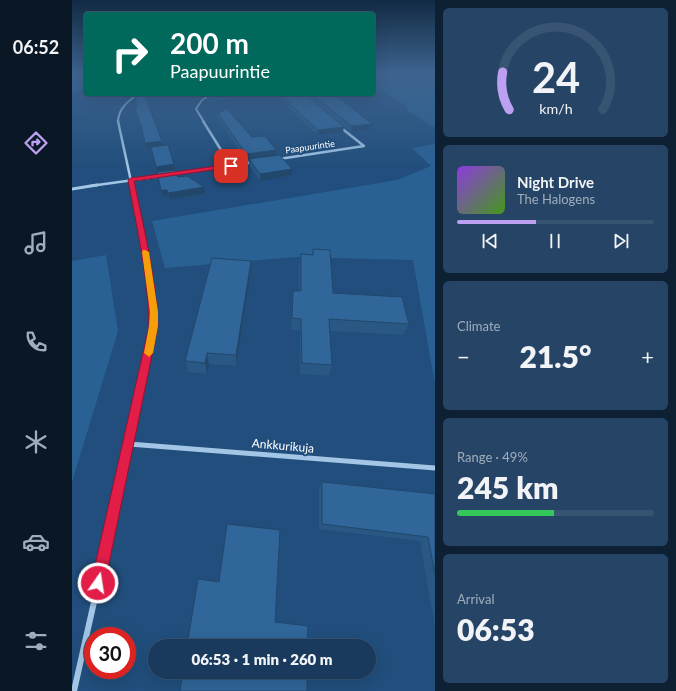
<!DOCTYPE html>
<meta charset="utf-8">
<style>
:root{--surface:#193a5d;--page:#264566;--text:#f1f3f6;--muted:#9fadbc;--line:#375472;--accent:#bca0f2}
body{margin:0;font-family:Lato,sans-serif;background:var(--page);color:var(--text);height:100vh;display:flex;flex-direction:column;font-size:15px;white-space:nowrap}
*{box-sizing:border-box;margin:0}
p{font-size:13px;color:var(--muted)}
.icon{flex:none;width:22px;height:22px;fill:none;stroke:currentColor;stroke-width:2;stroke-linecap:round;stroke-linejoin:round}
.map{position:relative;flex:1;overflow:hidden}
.panel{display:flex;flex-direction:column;gap:8px;padding:8px;background:#0e2033;width:241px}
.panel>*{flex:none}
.hud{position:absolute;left:12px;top:12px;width:291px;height:84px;border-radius:4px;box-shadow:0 4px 16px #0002,0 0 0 1px var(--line);background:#00695c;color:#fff;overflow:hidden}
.speed{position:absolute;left:12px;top:627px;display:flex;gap:8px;font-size:20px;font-weight:700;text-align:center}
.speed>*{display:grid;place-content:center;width:52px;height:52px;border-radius:50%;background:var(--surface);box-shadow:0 4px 16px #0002,0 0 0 1px var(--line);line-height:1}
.speed .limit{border:6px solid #d22;background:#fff;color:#111}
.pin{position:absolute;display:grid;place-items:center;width:34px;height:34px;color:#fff;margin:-17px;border-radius:8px;box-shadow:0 2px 6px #0006}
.me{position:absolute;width:44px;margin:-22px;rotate:13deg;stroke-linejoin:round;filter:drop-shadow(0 0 3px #0008)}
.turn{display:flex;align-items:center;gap:14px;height:84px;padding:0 20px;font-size:18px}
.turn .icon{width:52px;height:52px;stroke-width:2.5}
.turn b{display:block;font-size:28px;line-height:34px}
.big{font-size:30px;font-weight:800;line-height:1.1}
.panel .widget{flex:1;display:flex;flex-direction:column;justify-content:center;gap:6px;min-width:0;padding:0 14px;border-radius:6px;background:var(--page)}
.panel .dial{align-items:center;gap:0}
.dial svg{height:104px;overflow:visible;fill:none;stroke:var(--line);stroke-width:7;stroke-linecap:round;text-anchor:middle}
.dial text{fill:var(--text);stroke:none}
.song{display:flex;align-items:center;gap:12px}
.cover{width:48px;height:48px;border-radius:6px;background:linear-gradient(135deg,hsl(270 70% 55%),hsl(100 70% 35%))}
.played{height:4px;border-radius:2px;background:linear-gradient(90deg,var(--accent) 40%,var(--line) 40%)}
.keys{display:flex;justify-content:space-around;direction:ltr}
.heat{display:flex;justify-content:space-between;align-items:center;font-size:22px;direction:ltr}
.charge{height:6px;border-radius:3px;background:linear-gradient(90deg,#34c759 49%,var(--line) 0)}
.trip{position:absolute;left:76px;top:639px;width:228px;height:40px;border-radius:20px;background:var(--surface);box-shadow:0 4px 16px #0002,0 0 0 1px var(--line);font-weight:800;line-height:40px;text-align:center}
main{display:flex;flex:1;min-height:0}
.menu{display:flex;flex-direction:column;width:72px;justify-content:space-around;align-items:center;background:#0a1725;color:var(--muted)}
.menu .icon{width:28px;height:28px}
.menu .selected{color:var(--accent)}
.menu b{font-size:18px;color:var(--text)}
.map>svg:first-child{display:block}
.green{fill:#2a6194}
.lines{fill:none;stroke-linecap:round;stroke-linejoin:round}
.street-far5{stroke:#a3c6e6;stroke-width:2}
.street-far4{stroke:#a3c6e6;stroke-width:2.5}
.street-far3{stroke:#a3c6e6;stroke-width:3}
.street-far2{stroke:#a3c6e6;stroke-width:4}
.street-far1{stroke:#a3c6e6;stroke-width:5}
.street{stroke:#a3c6e6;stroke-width:6}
.wall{fill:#295884}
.shaded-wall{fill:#22476b}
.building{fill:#306699;stroke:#22476b}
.route{fill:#e11d48;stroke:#92132f}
.slow{fill:#f59e0b}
.labels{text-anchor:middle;stroke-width:4;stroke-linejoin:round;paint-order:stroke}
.far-street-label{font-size:9px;fill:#fff;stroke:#214e7c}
.near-street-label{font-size:12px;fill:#fff;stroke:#214e7c}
</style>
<main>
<nav class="menu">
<b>06:52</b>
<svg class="icon selected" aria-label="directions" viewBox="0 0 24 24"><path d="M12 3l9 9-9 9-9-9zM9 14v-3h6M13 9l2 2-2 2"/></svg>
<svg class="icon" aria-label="music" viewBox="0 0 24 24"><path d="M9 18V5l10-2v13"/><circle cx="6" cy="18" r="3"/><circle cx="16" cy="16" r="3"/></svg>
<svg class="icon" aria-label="phone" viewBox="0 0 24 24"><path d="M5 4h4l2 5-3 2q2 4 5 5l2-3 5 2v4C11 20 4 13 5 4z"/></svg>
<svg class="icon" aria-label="climate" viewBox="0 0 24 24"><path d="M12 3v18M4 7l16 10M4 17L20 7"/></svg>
<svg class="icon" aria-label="car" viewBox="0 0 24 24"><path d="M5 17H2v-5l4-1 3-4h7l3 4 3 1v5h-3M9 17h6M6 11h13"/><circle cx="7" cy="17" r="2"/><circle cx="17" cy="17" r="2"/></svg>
<svg class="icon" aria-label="filters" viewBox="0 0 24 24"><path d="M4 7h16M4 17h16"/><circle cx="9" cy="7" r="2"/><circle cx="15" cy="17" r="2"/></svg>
</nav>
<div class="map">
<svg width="363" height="691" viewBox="0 0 363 691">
<rect width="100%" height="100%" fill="#214e7c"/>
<g class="green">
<path d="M0,72H14V90L0,91Z"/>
<path d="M301,72H363V128L338,112L335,110L336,107L301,84Z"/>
<path d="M363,144V384L341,260L224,257L93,268L80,221L325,180L359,166L340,148Z"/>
<path d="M34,255L46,331L0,482V261Z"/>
</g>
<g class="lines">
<g class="street-far5">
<path d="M46,122C46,109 56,101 66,94"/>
<path d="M132,122L124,109L130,100L140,94"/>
</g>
<g class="street-far4">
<path d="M46,121L60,186"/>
<path d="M131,121L159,166"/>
<path d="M207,159L292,146L268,127"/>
<path d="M100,174L182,162"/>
<path d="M18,186L91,176"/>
</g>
<g class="street-far3">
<path d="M59,185L76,269"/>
<path d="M0,189L25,185"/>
</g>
<path class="street-far2" d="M71,376L82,326L76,268"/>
<g class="street-far1">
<path d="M57,444L363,468"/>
<path d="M41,514L72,375"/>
</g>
<path class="street" d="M2,691L42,513"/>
</g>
<g class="wall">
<path d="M198,94L163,99L138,101L135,100V95Z"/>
<path d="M202,94H263L298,129L279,132L234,95L271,132L245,135Z"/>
<path d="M63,109L91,146L102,164L103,170L106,177L133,194L97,199L96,196L91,197L79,148L74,149L70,131L64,115Z"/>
<path d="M146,114L204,155L220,175L188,181L177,165V160H174L146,119Z"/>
<path d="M241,249L261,293L337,324L331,335L258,331L260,365L257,376L228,374V330H219L220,302L221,291H227V265L229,254H240Z"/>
<path d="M179,261V272L164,366L137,364L135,374L116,372L113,361Z"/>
<path d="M250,482L363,494V628L348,541L247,529V488Z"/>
</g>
<g class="shaded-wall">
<path d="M131,94H135L131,97Z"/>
<path d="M163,94H198L163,99Z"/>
<path d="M300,124L298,129L279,132L280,126Z"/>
<path d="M272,127L271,132L245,135L246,130Z"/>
<path d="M90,141L91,147L74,149L73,143Z"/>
<path d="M204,150V156L174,160V154Z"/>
<path d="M102,164L103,171L85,173L84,167Z"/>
<path d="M220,169V175L188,181V174Z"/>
<path d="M132,187L133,194L97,199L96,193Z"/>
<path d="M89,190H95L96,196L91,197Z"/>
<path d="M179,261V272L164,366V355Z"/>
<path d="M135,353L137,364L135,374L133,363Z"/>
</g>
<g class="building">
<path d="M62,94H72L90,141L73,143L69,125L63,109L65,106Z"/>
<path d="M136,94H164L138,96L135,95Z"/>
<path d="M207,94H233L272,127L246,130Z"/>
<path d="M239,94H263L300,124L280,126Z"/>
<path d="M154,108L180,137L193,136L204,150L174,154L146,114Z"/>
<path d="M96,145L102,164L84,167L79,147Z"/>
<path d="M208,155L220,169L188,174L177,159Z"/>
<path d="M104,170L106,177L115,176L132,187L96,193L95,190H89L85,172Z"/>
<path d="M241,249L258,250L261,293L330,297L337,324L257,319L260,365L230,363L229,319L220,318L221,291H229V254L241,255Z"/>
<path d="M140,258L179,261L164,355L135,353L133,363L113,361Z"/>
<path d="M250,482L363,494V575L356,537L250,524Z"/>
<path d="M155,524L208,530L203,622L236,626L235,646H115L126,579L147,582Z"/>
<path d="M111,672H235V691H108Z"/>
</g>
<linearGradient id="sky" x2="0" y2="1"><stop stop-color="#122b44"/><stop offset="0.43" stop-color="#3d638e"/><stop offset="1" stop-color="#3d638e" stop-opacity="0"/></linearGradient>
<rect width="363" height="169" fill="url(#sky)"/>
<path class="route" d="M159,164L161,165V167L62,181C72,229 84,277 86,326L33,583L31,588L26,590L21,588L19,583L77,326C76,276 65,229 56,180L59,178Z"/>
<path class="slow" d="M71,250H73L77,252L86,312V326L81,353L77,357L72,353L77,326L78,312L70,252Z"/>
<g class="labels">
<g class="far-street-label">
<text transform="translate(238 147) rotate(-8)" y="3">Paapuurintie</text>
</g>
<g class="near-street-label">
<text transform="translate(211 446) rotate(5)" y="4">Ankkurikuja</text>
</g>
</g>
</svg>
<div class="speed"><div class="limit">30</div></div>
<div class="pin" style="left:159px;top:166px;background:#d93025"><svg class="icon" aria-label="arrive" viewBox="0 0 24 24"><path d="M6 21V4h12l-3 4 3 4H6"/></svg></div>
<svg class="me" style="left:26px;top:583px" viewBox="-20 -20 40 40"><circle r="17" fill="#e11d48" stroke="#fff" stroke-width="3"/><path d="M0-11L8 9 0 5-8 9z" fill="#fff"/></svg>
<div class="trip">06:53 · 1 min · 260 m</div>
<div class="hud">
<div class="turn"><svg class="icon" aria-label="right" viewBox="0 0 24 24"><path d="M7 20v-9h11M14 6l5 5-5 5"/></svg><div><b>200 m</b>Paapuurintie</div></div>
</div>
</div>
<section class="panel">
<div class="widget dial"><svg viewBox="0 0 100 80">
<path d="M14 69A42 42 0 1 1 86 69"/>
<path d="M14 69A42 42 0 0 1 9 40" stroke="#bca0f2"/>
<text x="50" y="56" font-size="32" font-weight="700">24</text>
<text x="50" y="72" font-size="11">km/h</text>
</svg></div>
<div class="widget">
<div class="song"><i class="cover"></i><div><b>Night Drive</b><p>The Halogens</p></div></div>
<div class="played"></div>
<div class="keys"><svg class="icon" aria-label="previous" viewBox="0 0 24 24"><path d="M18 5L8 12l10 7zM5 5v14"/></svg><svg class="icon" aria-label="pause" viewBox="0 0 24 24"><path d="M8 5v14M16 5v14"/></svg><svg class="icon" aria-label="next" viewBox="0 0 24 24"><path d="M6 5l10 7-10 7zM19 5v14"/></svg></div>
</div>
<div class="widget"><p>Climate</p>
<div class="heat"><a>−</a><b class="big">21.5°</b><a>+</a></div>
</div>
<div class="widget"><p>Range · 49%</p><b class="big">245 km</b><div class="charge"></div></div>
<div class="widget"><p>Arrival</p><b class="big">06:53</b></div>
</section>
</main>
